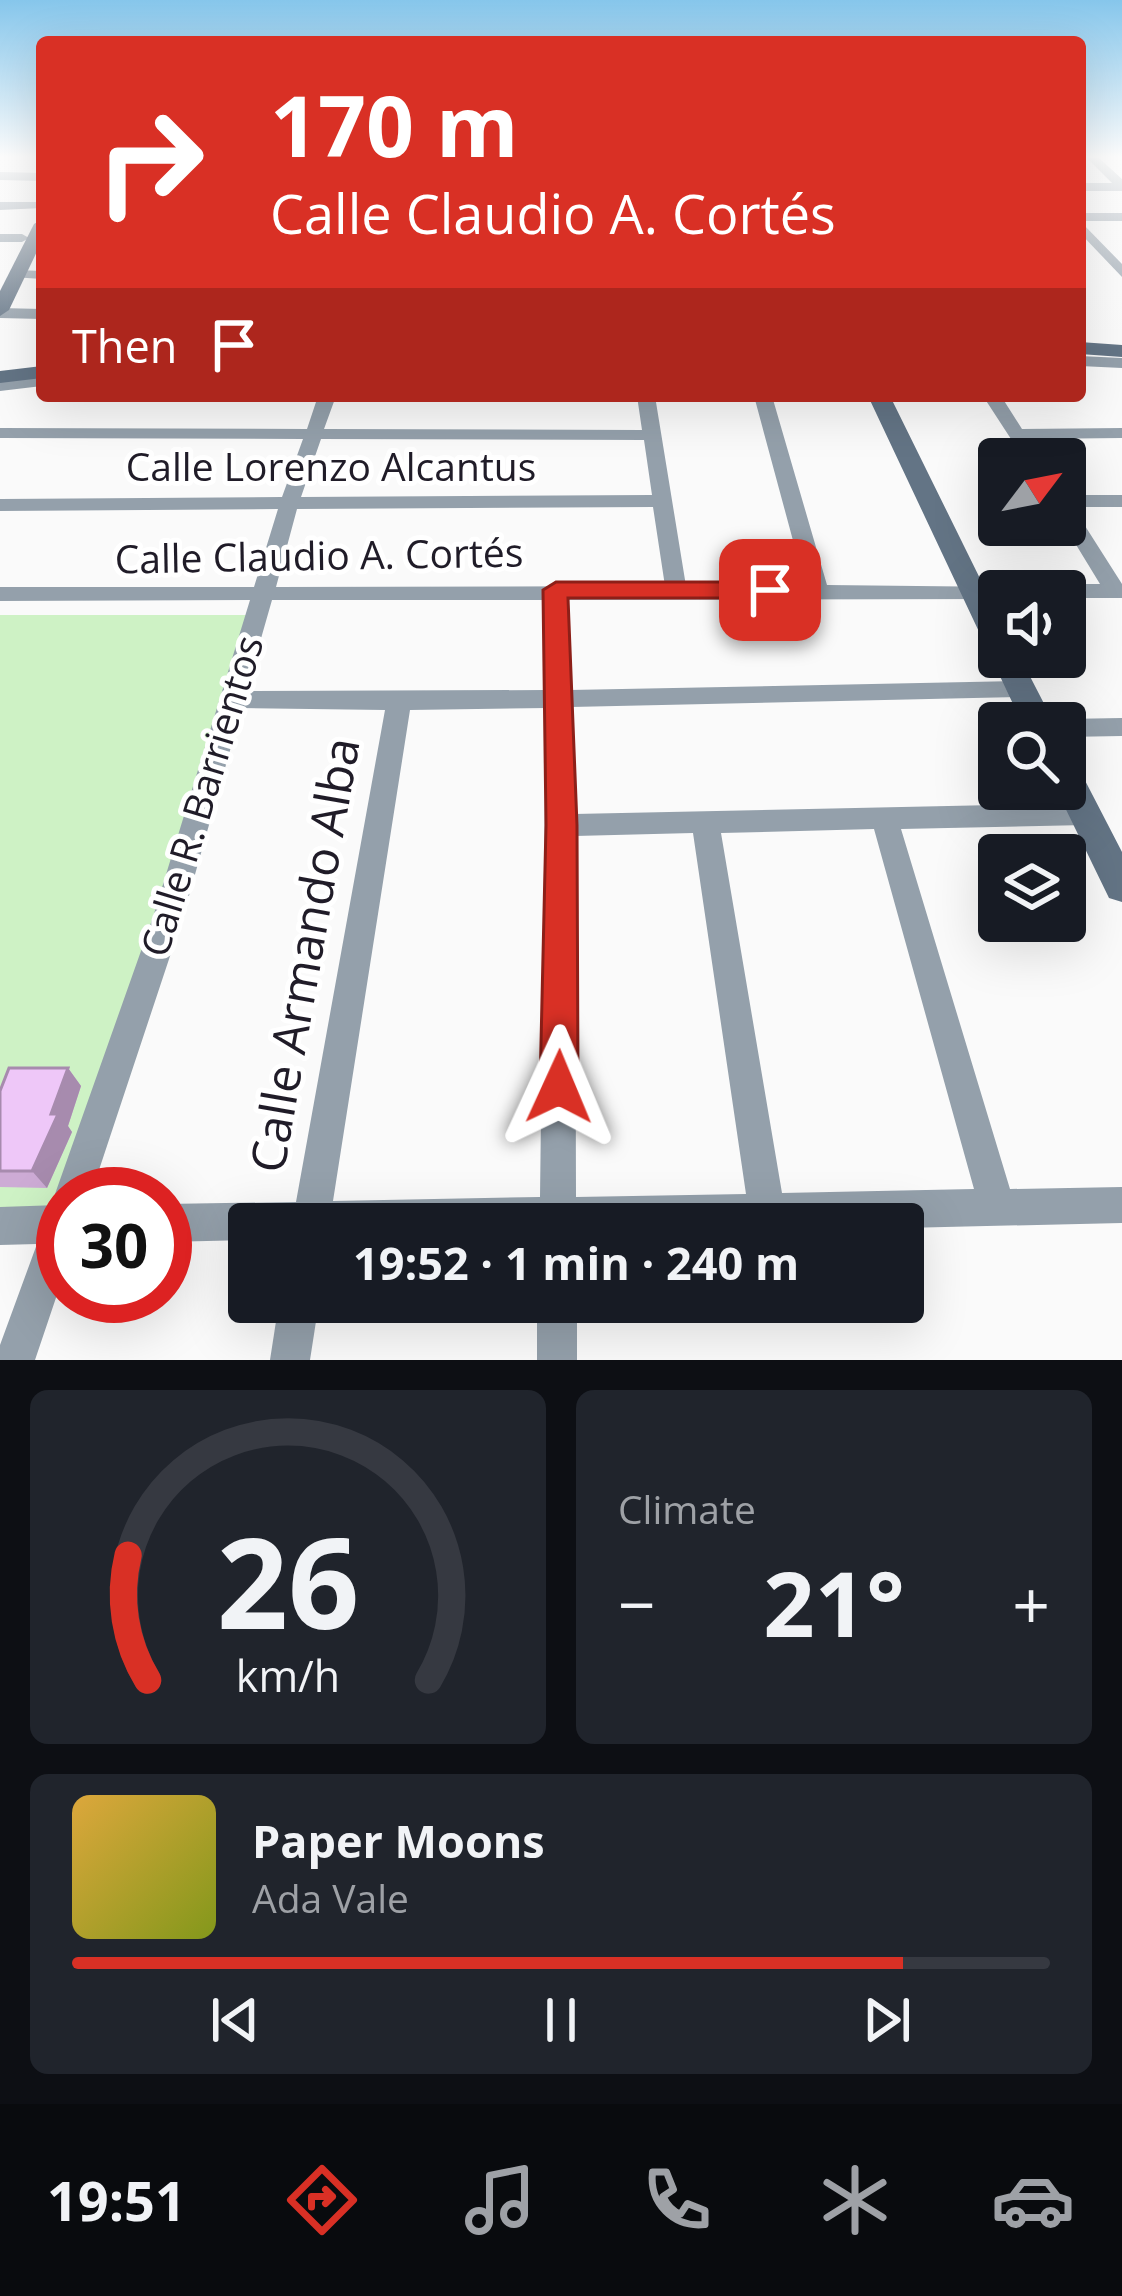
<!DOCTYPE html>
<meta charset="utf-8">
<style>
:root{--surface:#171b24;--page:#20242c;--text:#f1f3f6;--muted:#9ea1a6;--line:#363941;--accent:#d93025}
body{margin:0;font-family:"Open Sans",sans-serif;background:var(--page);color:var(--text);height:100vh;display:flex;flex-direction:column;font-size:45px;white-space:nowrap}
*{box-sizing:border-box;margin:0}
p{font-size:39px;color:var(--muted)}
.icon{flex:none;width:66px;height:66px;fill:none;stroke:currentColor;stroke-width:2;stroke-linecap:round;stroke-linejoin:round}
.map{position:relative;height:1360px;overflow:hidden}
.sheet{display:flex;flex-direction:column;gap:30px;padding:30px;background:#0d0f14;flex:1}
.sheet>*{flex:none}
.banner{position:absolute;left:36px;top:36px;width:1050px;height:366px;border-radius:12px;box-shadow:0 12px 48px #0002;background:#d93025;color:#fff;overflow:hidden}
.needle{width:78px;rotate:58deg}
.controls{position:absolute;left:978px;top:438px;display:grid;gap:24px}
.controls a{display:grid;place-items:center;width:108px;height:108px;border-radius:12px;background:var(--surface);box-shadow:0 12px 48px #0002;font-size:60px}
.speed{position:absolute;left:36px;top:1167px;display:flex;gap:24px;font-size:60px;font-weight:700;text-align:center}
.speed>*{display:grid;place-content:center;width:156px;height:156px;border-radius:50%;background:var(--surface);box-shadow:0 12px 48px #0002;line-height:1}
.speed .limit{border:18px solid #d22;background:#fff;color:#111}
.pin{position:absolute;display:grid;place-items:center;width:102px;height:102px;color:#fff;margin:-51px;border-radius:24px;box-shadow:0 6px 18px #0006}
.me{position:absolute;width:132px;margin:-66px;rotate:1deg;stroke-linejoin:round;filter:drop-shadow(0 0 9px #0008)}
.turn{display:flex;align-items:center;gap:42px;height:252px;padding:0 36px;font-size:54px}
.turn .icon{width:156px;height:156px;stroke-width:2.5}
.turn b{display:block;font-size:84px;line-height:102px}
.then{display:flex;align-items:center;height:114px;padding:0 36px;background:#0003;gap:24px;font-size:45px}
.big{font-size:90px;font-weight:700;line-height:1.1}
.sheet .widget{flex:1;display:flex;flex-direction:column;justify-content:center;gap:18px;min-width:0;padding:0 42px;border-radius:18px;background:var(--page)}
.sheet .dial{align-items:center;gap:0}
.dial svg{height:312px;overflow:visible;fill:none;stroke:var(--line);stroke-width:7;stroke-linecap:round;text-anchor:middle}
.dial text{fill:var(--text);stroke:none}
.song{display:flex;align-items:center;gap:36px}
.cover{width:144px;height:144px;border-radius:18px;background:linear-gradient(135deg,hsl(40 70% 55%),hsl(70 70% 35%))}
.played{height:12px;border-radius:6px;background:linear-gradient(90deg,var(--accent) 85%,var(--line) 85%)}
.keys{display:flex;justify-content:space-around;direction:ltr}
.heat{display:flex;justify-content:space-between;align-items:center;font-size:66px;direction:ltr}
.sheet .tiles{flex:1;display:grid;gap:30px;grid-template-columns:1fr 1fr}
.widget:last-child{grid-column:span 2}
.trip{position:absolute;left:228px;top:1203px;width:696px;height:120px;border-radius:12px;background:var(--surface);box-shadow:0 12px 48px #0002;font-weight:700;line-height:120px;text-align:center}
.dock{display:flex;height:192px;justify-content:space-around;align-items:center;background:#090b0e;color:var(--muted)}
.dock .icon{width:84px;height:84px}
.dock .active{color:var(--accent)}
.dock b{font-size:54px;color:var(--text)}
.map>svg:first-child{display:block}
.green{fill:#cef2c5}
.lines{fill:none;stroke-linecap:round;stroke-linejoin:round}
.street{fill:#94a0ab;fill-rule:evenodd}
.secondary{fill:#637485;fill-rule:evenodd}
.wall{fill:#cdabd5}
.shaded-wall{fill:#a78bae}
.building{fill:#eec7f8;stroke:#a78bae;stroke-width:3}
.route{fill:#d93025;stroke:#8d1f18;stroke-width:3}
.labels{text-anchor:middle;stroke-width:10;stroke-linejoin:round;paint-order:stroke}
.street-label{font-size:39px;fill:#201c28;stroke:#fff}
.near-street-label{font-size:48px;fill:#201c28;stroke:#fff}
</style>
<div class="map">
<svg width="1122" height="1360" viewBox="0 0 1122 1360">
<rect width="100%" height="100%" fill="#fafafa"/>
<path class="green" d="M0,615H265L63,1194V1225L0,1226Z"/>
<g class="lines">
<g class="street">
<path d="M1087,158H1099L1122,179V191H1080V183H1112Z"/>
<path d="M0,172L42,173V181L0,180Z"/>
<path d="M0,202H37L42,208L0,210Z"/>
<rect x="1080" y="213" width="42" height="8"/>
<path d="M1080,221L1122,264V277L1080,233Z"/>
<path d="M0,234H22L29,238L22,242H0Z"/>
<path d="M17,270L42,271V279L12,277V271Z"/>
<path d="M0,308L42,309V319L0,318Z"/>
<path d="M1080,356L1122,358V368L1080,366Z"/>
<path d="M42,376V386L0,391V381Z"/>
<path d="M318,396H336L324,429L642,430L637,396H655L686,586L805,585L754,396H772L827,585L1007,587L1009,591H999V599L567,600L570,690L1021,681L1033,689L1021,697L571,707L574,814L1086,803L1096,806L1100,814L1096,822L1086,825L901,829L1010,1189L1122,1187V1223L903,1228V1224H249V1240L165,1242V1204L296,1202L385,710L242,708L183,917L91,1194H63V1277L35,1360H0V1345L37,1244L0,1245V1207L59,1205L55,1194L153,917L250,600L0,601V587H254L278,509L0,511V499L282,497L303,439L0,438V428L307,429ZM321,439L644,440L652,495L301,497ZM653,507L665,586L276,587L297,509ZM272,600H545L546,690L246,691ZM546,708L540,1197L333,1201L410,710ZM874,829L974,1189L782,1193L721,833ZM693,833L746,1194L576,1197L575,836Z"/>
<path d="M983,396H1001L1022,429L1122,428V438L1029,439L1042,459H1024Z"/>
<path d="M1065,495H1122V507H1073L1122,584V598H1065V591H1054L1065,584H1100L1064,525Z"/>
<path d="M1122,718V736L1065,737V723H1055L1065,719Z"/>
<path d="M279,1302H319L310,1360H270Z"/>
<rect x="537" y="1302" width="40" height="58"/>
</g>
<g class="secondary">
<path d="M42,219V241L9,310L0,316V291L34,224Z"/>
<path d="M1080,342L1122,345V357L1080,354Z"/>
<path d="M42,366V378L0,383V371Z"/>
<path d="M868,396H890L999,617V657H1020L1054,723H1022Z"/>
<path d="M1065,762L1077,765L1122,852V902L1109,898L1056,789H1065Z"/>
</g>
</g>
<path class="wall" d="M68,1068L81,1086L68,1126L72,1132L47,1188L0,1187V1091Z"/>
<path class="shaded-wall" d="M68,1068L81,1086L68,1126L72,1132L47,1188L32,1171Z"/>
<path class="building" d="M9,1068H68L51,1114H58L32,1171H0V1091Z"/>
<linearGradient id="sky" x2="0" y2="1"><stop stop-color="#86c6eb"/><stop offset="0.45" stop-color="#fdfdfd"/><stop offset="1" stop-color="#fdfdfd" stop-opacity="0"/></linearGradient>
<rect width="1122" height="348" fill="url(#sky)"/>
<path class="route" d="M556,582H770L782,590L770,598H568L577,825L578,1087L573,1100L559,1106L545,1100L540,1087L546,825L543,590Z"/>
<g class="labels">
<g class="street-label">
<text x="331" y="481">Calle Lorenzo Alcantus</text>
<text transform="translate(319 556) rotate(-1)" y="14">Calle Claudio A. Cortés</text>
<text transform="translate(202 796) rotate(-73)" y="14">Calle R. Barrientos</text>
</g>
<g class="near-street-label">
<text transform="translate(305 955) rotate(-80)" y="17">Calle Armando Alba</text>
</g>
</g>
</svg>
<div class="controls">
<a><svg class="needle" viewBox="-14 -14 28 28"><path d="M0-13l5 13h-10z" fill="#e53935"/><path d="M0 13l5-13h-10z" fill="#9ea1a6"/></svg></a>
<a><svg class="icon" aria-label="sound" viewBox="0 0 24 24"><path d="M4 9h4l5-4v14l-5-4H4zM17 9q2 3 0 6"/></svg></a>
<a><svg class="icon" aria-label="search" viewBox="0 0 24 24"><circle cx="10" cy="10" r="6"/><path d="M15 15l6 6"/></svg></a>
<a><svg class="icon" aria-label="layers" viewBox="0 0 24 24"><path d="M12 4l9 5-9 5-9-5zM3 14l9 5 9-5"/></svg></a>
</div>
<div class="speed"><div class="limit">30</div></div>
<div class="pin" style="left:770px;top:590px;background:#d93025"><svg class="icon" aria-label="arrive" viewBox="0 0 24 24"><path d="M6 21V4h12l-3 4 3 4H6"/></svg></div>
<svg class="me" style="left:559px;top:1087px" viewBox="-20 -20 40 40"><path d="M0-17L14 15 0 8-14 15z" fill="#d93025" stroke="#fff" stroke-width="4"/></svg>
<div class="trip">19:52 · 1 min · 240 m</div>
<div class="banner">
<div class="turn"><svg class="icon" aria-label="right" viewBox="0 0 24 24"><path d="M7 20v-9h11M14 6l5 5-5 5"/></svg><div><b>170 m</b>Calle Claudio A. Cortés</div></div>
<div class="then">Then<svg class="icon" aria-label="arrive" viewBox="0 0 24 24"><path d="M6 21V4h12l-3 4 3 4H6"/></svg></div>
</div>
</div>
<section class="sheet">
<div class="tiles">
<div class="widget dial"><svg viewBox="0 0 100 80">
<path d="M14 69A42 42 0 1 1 86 69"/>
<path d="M14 69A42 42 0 0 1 9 37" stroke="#d93025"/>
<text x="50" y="56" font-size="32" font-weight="700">26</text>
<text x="50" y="72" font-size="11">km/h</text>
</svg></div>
<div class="widget"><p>Climate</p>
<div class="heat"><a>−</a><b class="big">21°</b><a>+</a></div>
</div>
<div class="widget">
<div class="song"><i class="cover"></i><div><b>Paper Moons</b><p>Ada Vale</p></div></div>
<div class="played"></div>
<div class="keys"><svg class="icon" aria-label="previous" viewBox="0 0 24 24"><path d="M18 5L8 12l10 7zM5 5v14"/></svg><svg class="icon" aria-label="pause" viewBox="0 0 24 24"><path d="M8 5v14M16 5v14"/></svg><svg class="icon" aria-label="next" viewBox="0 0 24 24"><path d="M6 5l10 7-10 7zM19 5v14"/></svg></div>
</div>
</div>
</section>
<nav class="dock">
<b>19:51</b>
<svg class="icon active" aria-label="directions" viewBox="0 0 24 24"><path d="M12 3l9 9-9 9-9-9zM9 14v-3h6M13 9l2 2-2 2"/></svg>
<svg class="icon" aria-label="music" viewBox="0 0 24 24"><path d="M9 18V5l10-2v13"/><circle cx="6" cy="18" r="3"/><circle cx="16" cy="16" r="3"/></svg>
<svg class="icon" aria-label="phone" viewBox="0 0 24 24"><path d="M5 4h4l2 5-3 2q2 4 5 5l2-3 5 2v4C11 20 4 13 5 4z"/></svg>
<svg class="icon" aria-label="climate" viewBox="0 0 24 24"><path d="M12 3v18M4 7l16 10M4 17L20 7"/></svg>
<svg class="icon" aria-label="car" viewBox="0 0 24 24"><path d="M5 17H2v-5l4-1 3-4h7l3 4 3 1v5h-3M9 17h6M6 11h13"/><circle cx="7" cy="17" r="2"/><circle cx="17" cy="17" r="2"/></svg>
</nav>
